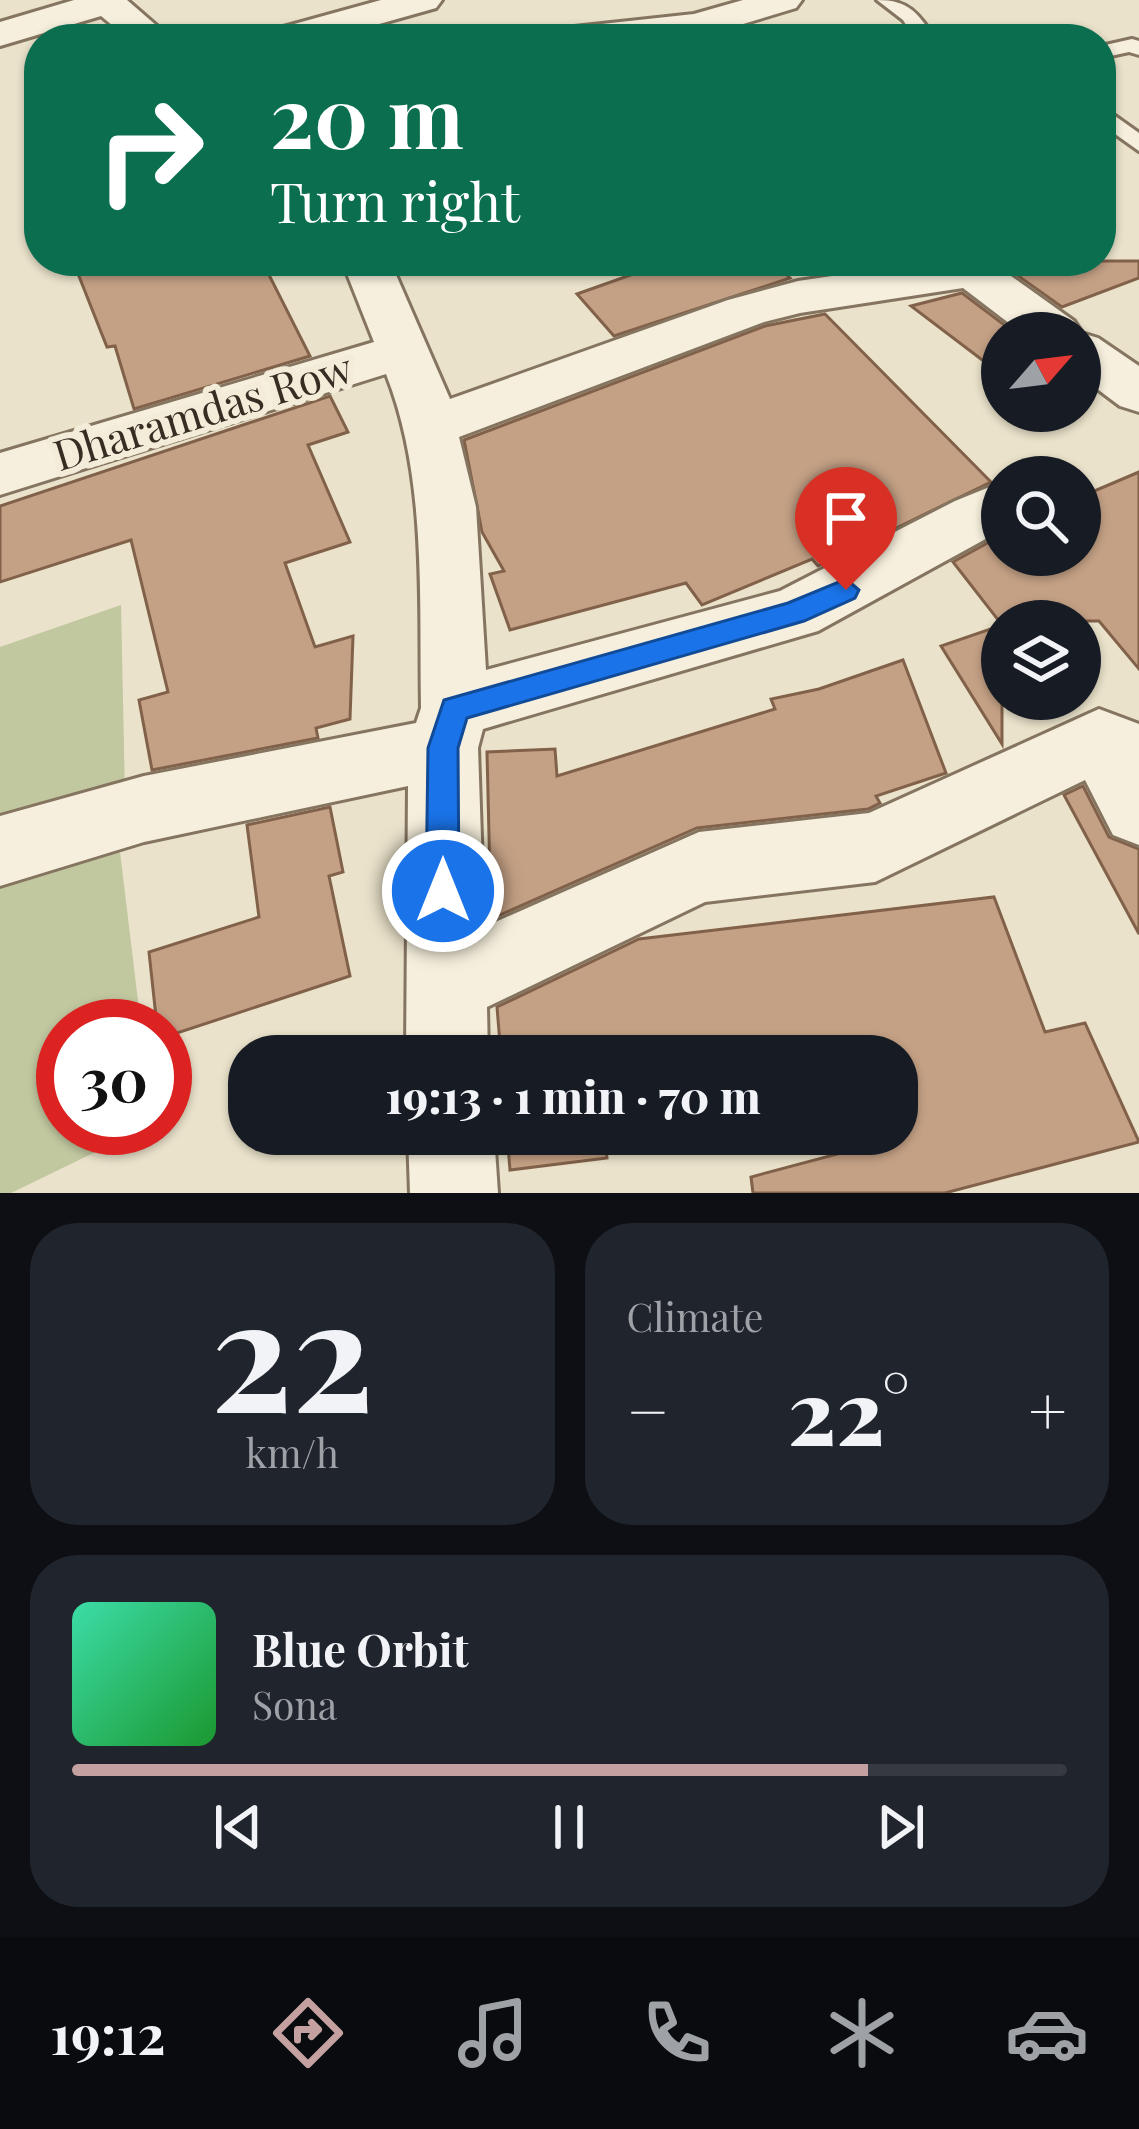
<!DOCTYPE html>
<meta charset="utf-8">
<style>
:root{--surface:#171b24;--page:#20242c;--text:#f1f3f6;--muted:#9ea1a6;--line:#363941;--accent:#c4a0a0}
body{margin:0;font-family:"Playfair Display",serif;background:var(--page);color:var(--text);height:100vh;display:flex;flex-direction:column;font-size:45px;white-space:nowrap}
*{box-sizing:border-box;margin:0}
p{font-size:39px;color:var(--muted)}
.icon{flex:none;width:66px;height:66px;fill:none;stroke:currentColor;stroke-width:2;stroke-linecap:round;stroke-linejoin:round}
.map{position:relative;height:1193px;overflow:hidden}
.drawer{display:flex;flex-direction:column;gap:30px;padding:30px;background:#0d0f14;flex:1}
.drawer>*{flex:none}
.top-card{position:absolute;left:24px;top:24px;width:1092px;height:252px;border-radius:48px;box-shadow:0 3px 9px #0004;background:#0b6e4f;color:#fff;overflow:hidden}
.needle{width:78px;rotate:62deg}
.buttons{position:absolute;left:981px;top:312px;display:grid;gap:24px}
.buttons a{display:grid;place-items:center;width:120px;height:120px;border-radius:50%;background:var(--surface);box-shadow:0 3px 9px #0004;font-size:60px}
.speed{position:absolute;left:36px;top:999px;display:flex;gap:24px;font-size:60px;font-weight:700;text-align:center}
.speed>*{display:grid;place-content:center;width:156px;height:156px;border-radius:50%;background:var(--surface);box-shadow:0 3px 9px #0004;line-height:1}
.speed .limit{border:18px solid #d22;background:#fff;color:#111}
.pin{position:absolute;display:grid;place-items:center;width:102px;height:102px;color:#fff;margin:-123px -51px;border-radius:50% 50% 50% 0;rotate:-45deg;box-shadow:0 0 12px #0007}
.pin .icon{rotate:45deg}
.me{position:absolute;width:132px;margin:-66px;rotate:0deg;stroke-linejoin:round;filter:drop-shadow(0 0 9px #0008)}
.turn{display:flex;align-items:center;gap:42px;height:252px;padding:0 48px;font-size:54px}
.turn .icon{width:156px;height:156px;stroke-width:2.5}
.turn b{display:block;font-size:84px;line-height:102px}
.big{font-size:90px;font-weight:800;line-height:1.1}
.drawer .card{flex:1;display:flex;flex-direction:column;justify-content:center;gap:18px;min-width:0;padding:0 42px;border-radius:48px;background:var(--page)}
.drawer .dial{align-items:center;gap:0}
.dial b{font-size:156px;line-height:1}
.song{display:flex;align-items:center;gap:36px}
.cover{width:144px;height:144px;border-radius:18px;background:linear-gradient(135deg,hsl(160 70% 55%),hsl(130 70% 35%))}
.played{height:12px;border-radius:6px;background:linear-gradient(90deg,var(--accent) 80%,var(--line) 80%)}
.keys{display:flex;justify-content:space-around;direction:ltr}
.heat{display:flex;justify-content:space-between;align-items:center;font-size:66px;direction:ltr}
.drawer .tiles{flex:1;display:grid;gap:30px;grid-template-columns:1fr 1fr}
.card:last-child{grid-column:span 2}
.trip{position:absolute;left:228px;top:1035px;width:690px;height:120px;border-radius:48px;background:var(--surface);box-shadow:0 3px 9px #0004;font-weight:800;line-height:120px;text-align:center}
.tab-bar{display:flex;height:192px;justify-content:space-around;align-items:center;background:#090b0e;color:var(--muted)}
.tab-bar .icon{width:84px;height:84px}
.tab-bar .active{color:var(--accent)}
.tab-bar b{font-size:54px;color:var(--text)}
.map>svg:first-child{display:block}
.green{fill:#c1c79f}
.building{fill:#c4a185;stroke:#816149;stroke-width:3}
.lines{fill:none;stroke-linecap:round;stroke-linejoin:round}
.service-casing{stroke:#857560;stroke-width:6}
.minor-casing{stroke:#857560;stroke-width:6}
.service{fill:#f6efdd;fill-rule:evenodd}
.minor{fill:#f6efdd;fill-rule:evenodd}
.route{fill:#1a73e8;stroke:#114b97;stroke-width:3}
.labels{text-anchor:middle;stroke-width:12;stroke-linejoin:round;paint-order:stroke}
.street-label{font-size:42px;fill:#372d22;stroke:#f2ecd9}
</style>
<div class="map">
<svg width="1139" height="1193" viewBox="0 0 1139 1193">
<rect width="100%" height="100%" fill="#eae2ca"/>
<g class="green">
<path d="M121,605L125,797L0,831V647Z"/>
<path d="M120,852L141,1026H63V1128H145L11,1193H0V885Z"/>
</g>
<g class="building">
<path d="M73,261H262L310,356L134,409L115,346L107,347Z"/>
<path d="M670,261H773L790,278L614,336L577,294Z"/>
<path d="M1036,261H1139V278L1062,307L1010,270Z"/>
<path d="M962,293L1015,333H1002V375L911,306Z"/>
<path d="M825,314L991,482L818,566L812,559L702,605L686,583L510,630L490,574L504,571L482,532L464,440L765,326Z"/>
<path d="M330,396L348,432L308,445L350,542L285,563L315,647L353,636L350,719L316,728L318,738L152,770L139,700L168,692L131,540L0,582V506Z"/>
<path d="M1139,472V669L1099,621H1002V625L953,562L1002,535V555H1080V497Z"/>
<path d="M1002,625V744L941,646Z"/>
<path d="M903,660L946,773L876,796L880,803L868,809L697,828L491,919L487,752L555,749L557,776L775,709L771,699L819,689Z"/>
<path d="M1083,786L1109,837L1139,849V934L1064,795Z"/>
<path d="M330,807L343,872L329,876L350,976L165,1037V1026H157L149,952L259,917L247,825Z"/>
<path d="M994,897L1045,1032L1085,1023L1139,1142L945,1193H753L751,1177L886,1141L883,1134H897V1056H501L497,1007L639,939Z"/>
<path d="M507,1134H604L607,1158L510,1170Z"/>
</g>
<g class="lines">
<g class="service-casing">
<g id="service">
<path d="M877,0C909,0 918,13 935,39H915L903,20Z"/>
<path d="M1132,39L1139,41V55L1129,52L1101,58V46Z"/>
<path d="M1101,106L1139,133V151L1101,124Z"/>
</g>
</g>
<g class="minor-casing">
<g id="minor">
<path d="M74,0H127L172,39H129L101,16L0,46V22Z"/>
<path d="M381,0H442L436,8L326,39H264L269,31Z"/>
<path d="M743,0H802L796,8L693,39H555L560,31L574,27L694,14Z"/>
<path d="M342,261H390L450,399L728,300L798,281L934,261H990L1074,321L1082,333L1098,338L1139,366V412L1120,406L1080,376V333H1022L963,288L800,313L764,322L459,437L476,507L486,670L780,591L955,501L1002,482V530L818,631L483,729L478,748L484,927L699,832L869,813L1099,709L1139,724V845L1113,835L1085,780L875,882L705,902L487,1007L488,1056H406L408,786L144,842L0,886V816L144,776L416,723L421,708C419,598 427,477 386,374L0,495V453L374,342Z"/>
<path d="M408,1134H494L498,1193H410Z"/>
</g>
</g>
<use href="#service" class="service"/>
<use href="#minor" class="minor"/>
</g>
<path class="route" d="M846,579L859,590L855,598L804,621L467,718L458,748L459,891L454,902L443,907L431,902L426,891L428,748L444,700L788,603Z"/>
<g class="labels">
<g class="street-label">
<text transform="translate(203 412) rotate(-17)" y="15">Dharamdas Row</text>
</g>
</g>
</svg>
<div class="buttons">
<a><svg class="needle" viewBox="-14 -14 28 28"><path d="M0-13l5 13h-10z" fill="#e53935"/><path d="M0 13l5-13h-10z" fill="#9ea1a6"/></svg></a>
<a><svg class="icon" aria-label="search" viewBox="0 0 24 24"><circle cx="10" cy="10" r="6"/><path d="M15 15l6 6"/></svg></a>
<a><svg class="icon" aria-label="layers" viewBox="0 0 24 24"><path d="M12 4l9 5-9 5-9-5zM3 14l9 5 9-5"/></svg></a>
</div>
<div class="speed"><div class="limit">30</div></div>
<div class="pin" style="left:846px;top:590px;background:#d93025"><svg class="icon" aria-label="arrive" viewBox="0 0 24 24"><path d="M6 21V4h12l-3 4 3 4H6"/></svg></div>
<svg class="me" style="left:443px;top:891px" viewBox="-20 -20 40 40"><circle r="17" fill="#1a73e8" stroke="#fff" stroke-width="3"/><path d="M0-11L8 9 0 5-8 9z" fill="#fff"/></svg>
<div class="trip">19:13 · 1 min · 70 m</div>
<div class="top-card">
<div class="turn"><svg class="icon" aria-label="right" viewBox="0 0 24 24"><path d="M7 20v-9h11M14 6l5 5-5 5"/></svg><div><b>20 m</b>Turn right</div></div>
</div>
</div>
<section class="drawer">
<div class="tiles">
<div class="card dial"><b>22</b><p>km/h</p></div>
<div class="card"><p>Climate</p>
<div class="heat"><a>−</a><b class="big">22°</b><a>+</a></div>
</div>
<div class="card">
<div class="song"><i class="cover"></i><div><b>Blue Orbit</b><p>Sona</p></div></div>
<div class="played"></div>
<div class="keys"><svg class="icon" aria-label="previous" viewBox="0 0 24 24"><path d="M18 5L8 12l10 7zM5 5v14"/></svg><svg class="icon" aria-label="pause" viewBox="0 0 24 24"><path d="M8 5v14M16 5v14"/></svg><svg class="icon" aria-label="next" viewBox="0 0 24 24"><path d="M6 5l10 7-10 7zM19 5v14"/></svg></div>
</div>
</div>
</section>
<nav class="tab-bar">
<b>19:12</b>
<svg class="icon active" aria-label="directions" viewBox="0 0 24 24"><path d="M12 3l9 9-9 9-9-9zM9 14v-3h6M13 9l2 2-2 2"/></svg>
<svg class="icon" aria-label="music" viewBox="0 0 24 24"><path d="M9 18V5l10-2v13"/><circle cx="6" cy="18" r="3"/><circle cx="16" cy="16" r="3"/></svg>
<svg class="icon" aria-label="phone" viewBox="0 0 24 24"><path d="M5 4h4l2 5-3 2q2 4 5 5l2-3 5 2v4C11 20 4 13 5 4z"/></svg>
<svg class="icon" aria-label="climate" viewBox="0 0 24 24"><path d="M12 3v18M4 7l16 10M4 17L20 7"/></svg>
<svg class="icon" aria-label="car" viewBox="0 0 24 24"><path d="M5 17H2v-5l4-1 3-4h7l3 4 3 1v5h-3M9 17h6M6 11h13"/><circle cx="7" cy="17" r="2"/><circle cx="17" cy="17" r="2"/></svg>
</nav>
